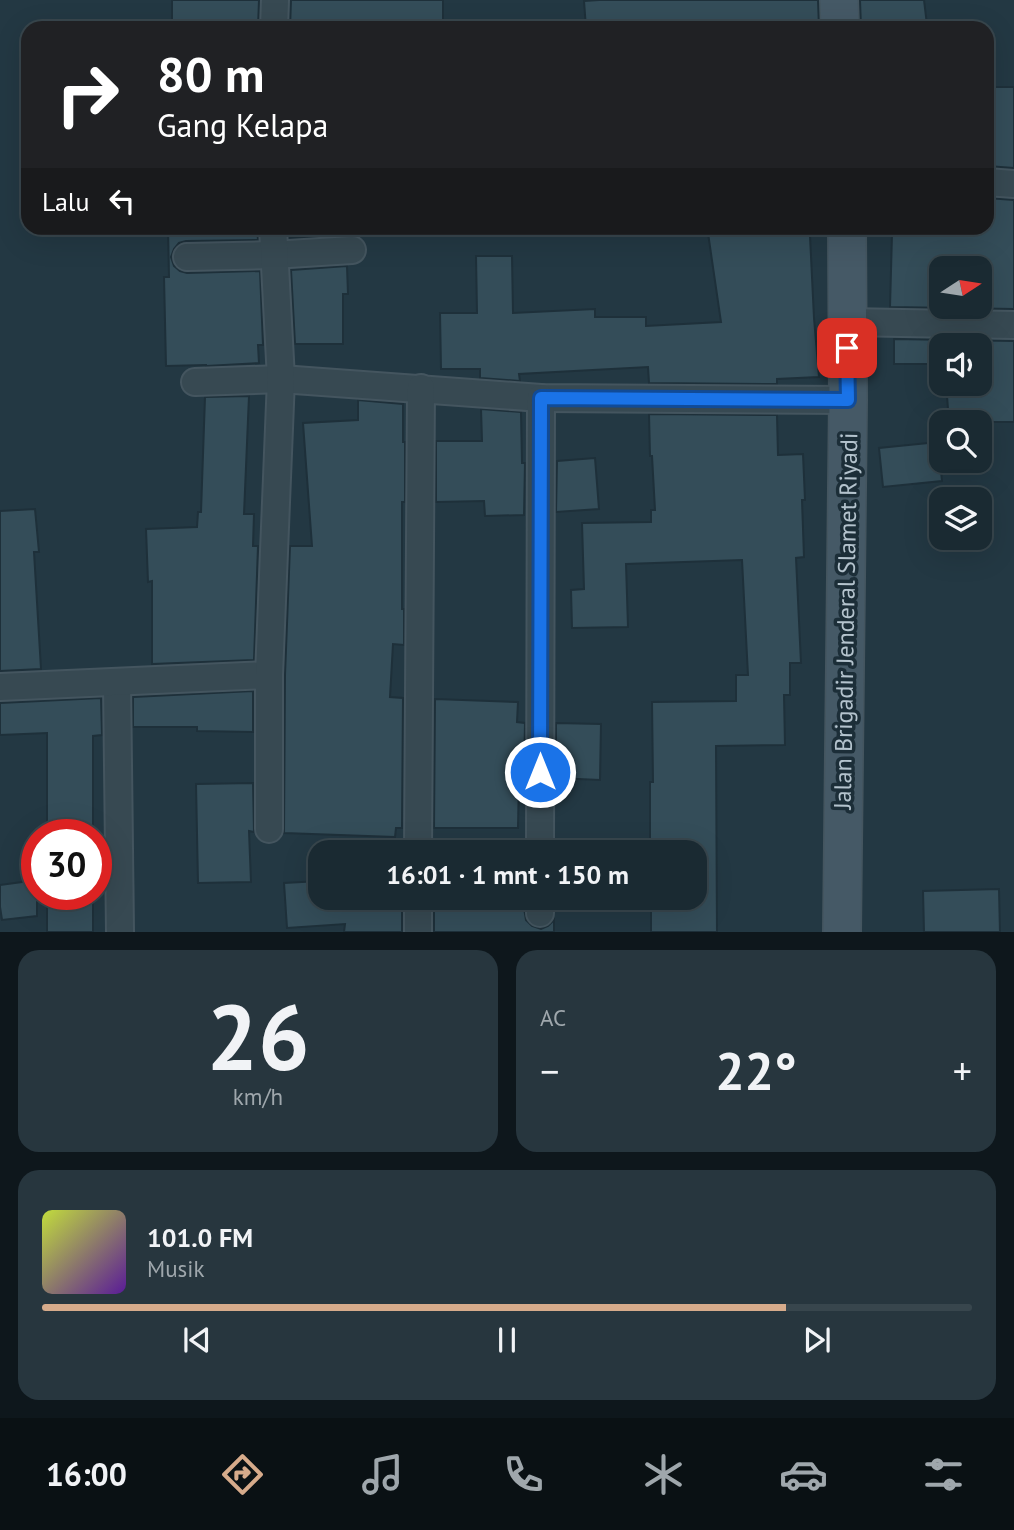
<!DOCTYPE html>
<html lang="id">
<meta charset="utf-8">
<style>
:root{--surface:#1a2a32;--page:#27363e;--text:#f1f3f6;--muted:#9fa7ac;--line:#38464d;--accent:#d6ab8b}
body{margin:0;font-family:"PT Sans",sans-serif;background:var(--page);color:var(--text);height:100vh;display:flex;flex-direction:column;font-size:26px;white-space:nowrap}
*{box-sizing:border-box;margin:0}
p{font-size:23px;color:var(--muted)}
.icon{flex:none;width:38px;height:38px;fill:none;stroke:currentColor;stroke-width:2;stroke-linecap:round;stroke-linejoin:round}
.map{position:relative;height:932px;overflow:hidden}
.side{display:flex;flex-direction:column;gap:18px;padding:18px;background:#0e171c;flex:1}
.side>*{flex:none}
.banner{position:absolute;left:21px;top:21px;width:973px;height:214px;border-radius:21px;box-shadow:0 7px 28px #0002,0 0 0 2px var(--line);background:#202124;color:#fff;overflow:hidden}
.needle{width:46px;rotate:78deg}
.controls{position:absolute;left:929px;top:256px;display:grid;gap:14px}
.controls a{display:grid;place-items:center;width:63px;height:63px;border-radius:14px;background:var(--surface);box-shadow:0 7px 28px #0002,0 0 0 2px var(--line);font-size:35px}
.speed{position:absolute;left:21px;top:819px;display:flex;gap:14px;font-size:35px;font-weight:700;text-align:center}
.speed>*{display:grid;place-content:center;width:91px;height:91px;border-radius:50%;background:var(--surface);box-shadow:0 7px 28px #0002,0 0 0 2px var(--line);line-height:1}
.speed .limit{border:10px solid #d22;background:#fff;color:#111}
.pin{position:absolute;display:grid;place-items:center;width:60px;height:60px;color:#fff;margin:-30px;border-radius:14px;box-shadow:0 4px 10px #0006}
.me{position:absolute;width:77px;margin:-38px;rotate:0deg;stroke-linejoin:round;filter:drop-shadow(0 0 5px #0008)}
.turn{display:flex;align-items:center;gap:24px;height:147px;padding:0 21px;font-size:32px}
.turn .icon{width:91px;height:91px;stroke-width:2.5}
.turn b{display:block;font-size:49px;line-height:60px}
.then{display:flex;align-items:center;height:66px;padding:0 21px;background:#0003;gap:14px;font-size:26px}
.big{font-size:52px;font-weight:800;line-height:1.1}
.side .tile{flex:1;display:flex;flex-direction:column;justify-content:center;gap:10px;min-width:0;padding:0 24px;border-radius:21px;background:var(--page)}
.side .dial{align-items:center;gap:0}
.dial b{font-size:91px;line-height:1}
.song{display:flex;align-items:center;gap:21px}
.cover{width:84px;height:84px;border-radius:10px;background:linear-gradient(135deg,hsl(70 70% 55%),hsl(270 70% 35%))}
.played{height:7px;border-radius:4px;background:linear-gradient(90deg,var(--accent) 80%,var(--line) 80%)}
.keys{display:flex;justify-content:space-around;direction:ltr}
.heat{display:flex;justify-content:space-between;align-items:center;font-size:38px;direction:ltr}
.side .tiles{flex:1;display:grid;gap:18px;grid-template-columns:1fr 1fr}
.tile:last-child{grid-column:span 2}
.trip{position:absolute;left:308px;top:840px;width:399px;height:70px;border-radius:21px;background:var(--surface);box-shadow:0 7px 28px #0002,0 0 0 2px var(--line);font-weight:800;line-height:70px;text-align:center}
.dock{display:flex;height:112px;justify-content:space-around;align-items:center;background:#0a1114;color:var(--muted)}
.dock .icon{width:49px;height:49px}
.dock .on{color:var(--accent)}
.dock b{font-size:32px;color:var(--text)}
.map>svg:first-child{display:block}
.building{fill:#344d59;stroke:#1e303a;stroke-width:2;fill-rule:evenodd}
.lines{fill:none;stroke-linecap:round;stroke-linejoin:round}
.street-casing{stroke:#44555f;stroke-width:30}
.secondary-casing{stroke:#44555f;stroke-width:40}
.street{stroke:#374952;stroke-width:26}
.secondary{stroke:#455966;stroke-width:37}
.route-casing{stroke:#114b97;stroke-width:18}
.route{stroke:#1a73e8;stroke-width:12}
.labels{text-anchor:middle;stroke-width:7;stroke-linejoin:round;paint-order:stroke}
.street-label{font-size:24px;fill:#b4c3cd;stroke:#1c2e38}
</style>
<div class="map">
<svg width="1014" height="932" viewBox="0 0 1014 932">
<rect width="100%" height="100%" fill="#233843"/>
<g class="building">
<path d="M172,0H259L258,28H172Z"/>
<path d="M291,0H443V28H290Z"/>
<path d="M599,0H818L819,28H586L584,1Z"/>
<path d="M860,0H924L927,25L905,28H861Z"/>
<path d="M987,87H1014V168L987,166Z"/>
<path d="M987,198L1014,200V309L890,307L892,234H900V228H987ZM942,268H980V306H942Z"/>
<path d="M168,228H257L258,240L186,241L179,243L174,249L171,257L174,266L180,271L187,273L260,271L263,345H258L259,363L206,366V365L166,366L164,277H169Z"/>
<path d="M289,228H345V235L289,238Z"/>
<path d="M746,228H807L808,236H810L814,318L819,377L777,379V384L649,383L648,367L519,374L520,381L480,378V369H441L440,313H477L476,256H512L513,313L595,309V317H646V326L721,322L708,233Z"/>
<path d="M347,266L348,294H343V344H295L291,270Z"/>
<path d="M894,339L1014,341V422H949L946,383H980V345H942V364H894Z"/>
<path d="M249,396L244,514H254L253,546H258L254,660L152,664V581L148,582L146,529L197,527L198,512H201L205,397Z"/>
<path d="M358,400L403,404V442H405V502H402V609H404V645L393,644L390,697L403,698L402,828H396L395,837L284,833L285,675L290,546H312L303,423L358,420Z"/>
<path d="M481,409L521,412L522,463H525L524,515L485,516L484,501L436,502V441H482Z"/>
<path d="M649,414L777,415L778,455L803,454L805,500H802L804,557L796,558L801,663H790V695H784L785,745L716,746L717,932H651V898H695V852H650V782H653L652,702L736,701V675H748L742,560L626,564L628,627L572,628L571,590L584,589L582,523L651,522V510H655L652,456H650Z"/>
<path d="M938,442L942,481L883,487L879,448Z"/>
<path d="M595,458L599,509L556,512L557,461Z"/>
<path d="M35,509L39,552H34L41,669L0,671V511Z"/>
<path d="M253,691V732L197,731V727H133V697Z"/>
<path d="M101,698L102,735L93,736V835H47V733L0,735V703Z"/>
<path d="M435,699L518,702L517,722L525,723L524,777H519L518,828H434Z"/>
<path d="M556,723L601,724L600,780L556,778Z"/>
<path d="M253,783L254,832L249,831L251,882L198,883L196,784Z"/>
<path d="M37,880V916L2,920L0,907V885Z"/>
<path d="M320,881V898H387V905L402,906V932H344L345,924L287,928L284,883Z"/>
<path d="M999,889L1000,932H924L923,891Z"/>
<rect x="47" y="894" width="46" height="38"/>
<path d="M434,906L524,908L526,920L532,926L541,929L548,926L554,920V932H434Z"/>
</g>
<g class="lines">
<g class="street-casing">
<g id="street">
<path d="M274,28L275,0"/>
<path d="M987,182L1014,184"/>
<path d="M187,257L273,255L352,250"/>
<path d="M846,322L1014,325"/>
<path d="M195,382L281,379L541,398L848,400"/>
<path d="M117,682L120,932"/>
<path d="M0,687L269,675"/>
<path d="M269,829V675L281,379L273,228"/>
<path d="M418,852L421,388"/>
<path d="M540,852L541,398"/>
<path d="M540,913V898"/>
<path d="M418,932V898"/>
</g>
</g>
<g class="secondary-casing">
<g id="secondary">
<path d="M839,0L840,28"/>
<path d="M842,932L848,400L847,228"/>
</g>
</g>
<use href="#street" class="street"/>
<use href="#secondary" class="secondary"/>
</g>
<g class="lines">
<g class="route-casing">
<path id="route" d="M540,772L541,398L848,400L847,348"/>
</g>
<use href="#route" class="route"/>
</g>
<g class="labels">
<g class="street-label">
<text transform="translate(846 621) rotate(-89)" y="8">Jalan Brigadir Jenderal Slamet Riyadi</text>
</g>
</g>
</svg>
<div class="controls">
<a><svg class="needle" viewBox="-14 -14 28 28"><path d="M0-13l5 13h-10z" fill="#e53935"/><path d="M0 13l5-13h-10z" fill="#9fa7ac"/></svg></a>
<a><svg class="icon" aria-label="sound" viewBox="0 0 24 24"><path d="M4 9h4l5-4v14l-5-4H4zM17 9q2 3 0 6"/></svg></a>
<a><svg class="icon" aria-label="search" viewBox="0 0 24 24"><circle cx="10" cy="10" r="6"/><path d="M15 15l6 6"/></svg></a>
<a><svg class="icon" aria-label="layers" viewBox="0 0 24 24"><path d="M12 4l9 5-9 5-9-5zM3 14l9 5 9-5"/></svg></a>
</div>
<div class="speed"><div class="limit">30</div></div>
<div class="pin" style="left:847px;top:348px;background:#d93025"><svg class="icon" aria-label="arrive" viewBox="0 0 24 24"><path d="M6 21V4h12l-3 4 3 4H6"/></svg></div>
<svg class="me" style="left:540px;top:772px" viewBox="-20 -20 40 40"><circle r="17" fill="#1a73e8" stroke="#fff" stroke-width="3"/><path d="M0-11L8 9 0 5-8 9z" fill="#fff"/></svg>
<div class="trip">16:01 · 1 mnt · 150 m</div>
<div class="banner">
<div class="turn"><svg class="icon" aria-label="right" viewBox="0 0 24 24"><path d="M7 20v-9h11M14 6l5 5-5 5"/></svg><div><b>80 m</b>Gang Kelapa</div></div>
<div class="then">Lalu<svg class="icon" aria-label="left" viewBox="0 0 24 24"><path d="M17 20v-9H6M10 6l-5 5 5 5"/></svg></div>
</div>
</div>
<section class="side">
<div class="tiles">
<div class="tile dial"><b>26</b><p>km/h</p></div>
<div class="tile"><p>AC</p>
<div class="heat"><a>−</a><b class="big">22°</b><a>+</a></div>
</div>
<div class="tile">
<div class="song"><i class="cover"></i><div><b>101.0 FM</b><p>Musik</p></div></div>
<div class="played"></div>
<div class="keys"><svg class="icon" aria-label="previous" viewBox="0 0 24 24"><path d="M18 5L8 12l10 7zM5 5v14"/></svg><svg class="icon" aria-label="pause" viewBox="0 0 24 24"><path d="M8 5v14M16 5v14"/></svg><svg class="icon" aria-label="next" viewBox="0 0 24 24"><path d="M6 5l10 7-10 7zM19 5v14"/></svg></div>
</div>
</div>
</section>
<nav class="dock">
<b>16:00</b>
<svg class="icon on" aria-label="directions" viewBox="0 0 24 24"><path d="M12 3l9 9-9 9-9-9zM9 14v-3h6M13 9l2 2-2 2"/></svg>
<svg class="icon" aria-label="music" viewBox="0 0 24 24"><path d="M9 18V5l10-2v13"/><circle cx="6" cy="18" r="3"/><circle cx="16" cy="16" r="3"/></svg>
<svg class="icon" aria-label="phone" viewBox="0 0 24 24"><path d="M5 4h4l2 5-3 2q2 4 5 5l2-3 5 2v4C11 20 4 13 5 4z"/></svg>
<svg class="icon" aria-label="climate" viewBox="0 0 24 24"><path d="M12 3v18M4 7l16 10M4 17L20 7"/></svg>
<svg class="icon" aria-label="car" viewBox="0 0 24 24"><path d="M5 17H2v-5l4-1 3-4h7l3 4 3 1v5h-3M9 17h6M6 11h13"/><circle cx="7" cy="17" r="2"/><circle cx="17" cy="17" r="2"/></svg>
<svg class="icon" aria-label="filters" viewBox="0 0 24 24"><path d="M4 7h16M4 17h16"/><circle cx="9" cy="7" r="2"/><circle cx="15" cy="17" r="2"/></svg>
</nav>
